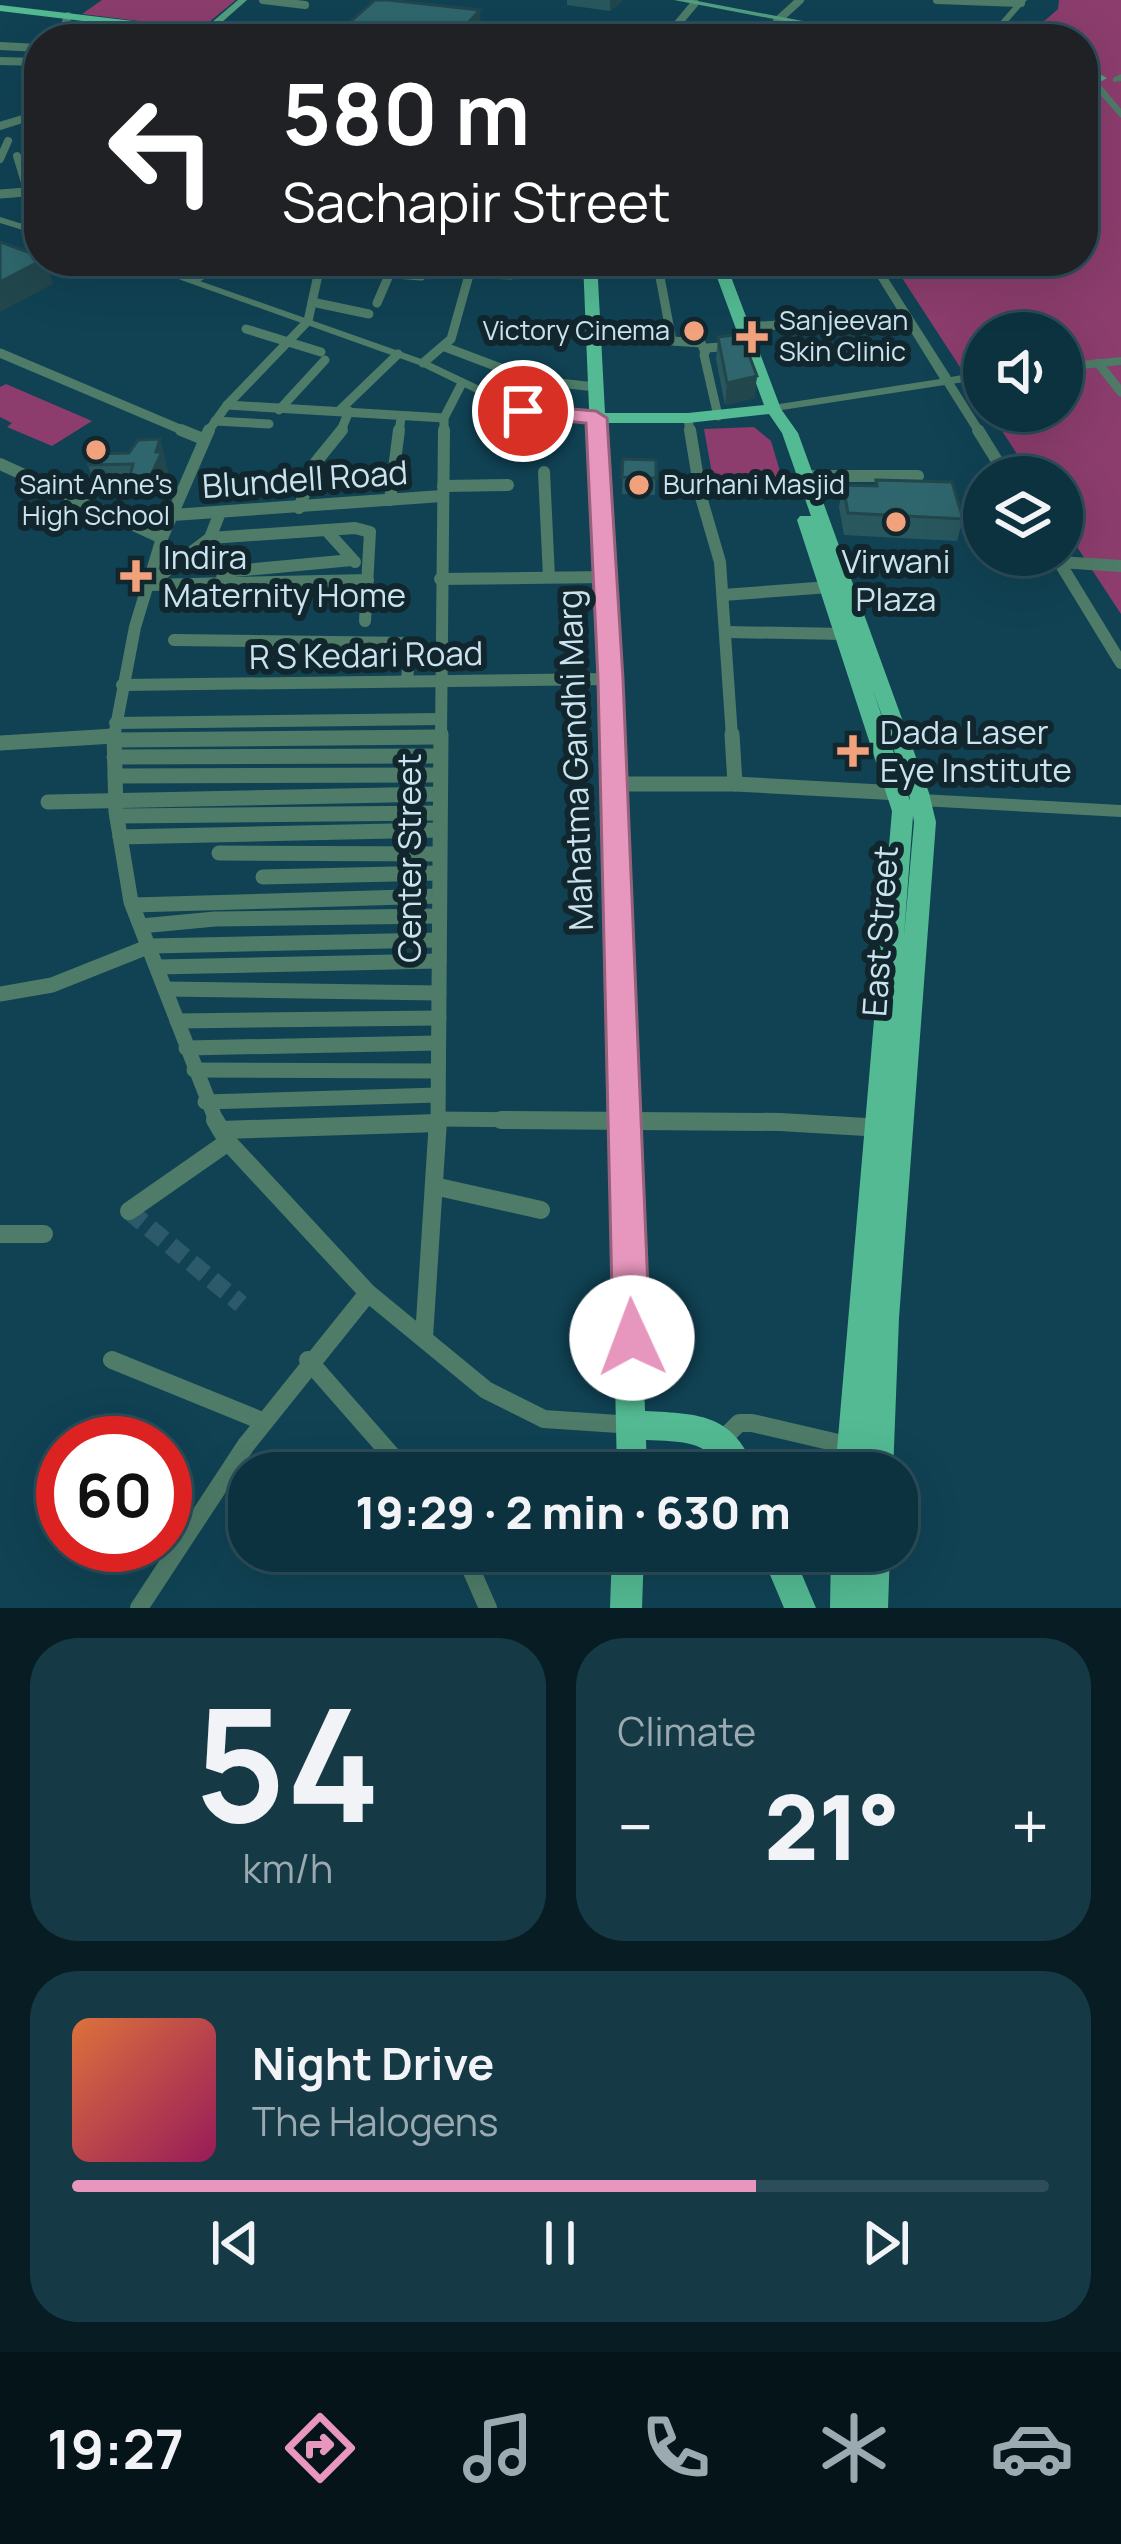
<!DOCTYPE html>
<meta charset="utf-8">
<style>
:root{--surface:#0c323f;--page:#153a46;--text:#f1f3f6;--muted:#9aaab0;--line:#2c4d59;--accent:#e797bd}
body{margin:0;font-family:Manrope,sans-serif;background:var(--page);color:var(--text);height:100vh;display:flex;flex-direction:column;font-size:45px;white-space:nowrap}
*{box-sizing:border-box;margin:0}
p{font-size:39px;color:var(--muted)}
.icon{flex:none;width:66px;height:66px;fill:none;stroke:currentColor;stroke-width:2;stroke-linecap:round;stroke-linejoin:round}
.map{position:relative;height:1608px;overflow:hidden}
.sheet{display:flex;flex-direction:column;gap:30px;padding:30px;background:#071c23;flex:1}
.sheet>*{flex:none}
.banner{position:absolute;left:24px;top:24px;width:1074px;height:252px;border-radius:48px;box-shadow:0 12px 48px #0002,0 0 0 3px var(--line);background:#202124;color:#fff;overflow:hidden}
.controls{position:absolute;left:963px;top:312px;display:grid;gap:24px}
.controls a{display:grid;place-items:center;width:120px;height:120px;border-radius:50%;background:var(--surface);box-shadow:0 12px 48px #0002,0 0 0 3px var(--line);font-size:60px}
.speed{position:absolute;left:36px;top:1416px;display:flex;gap:24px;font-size:60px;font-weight:700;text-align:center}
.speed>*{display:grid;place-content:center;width:156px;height:156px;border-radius:50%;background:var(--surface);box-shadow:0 12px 48px #0002,0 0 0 3px var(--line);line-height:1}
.speed .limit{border:18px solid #d22;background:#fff;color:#111}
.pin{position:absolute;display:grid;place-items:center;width:102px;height:102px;color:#fff;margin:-51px;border:6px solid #fff;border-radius:50%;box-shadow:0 3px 12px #0007}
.me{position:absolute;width:132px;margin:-66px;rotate:358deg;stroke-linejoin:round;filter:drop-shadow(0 0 9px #0008)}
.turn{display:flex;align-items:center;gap:42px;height:252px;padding:0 60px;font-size:54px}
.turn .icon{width:156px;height:156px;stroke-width:2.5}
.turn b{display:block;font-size:84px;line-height:102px}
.big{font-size:90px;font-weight:800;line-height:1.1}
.sheet .widget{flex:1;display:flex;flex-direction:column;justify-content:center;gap:18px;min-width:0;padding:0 42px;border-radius:48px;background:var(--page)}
.sheet .dial{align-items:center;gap:0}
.dial b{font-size:156px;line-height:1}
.song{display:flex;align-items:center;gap:36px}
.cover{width:144px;height:144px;border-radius:18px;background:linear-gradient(135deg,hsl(20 70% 55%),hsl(330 70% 35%))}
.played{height:12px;border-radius:6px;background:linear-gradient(90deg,var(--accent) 70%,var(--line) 70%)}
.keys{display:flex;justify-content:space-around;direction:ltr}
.heat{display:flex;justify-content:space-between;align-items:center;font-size:66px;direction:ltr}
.sheet .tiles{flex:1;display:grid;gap:30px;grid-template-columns:1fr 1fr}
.widget:last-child{grid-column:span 2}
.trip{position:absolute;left:228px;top:1452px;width:690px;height:120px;border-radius:48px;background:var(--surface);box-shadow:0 12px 48px #0002,0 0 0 3px var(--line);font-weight:800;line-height:120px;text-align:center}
.menu{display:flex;height:192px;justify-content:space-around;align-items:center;background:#051419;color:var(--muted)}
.menu .icon{width:84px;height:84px}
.menu .current{color:var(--accent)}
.menu b{font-size:54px;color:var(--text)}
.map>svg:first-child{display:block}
.green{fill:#8c3d6d}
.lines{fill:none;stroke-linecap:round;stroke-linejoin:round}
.minor-tunnel{stroke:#2c5a6b;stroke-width:18;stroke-dasharray:18 9;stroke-linecap:butt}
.minor-far4{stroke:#4e7c68;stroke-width:8}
.minor-far3{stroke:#4e7c68;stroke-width:9}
.minor-far2{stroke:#4e7c68;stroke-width:12}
.minor-far1{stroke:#4e7c68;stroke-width:15}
.minor{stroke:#4e7c68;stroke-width:18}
.tertiary{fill:#4e7c68;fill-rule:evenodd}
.secondary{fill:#529f81;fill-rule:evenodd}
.primary{fill:#53ba93;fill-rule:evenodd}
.wall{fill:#28585e}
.shaded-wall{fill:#21474c}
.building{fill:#2f666d;stroke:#21474c;stroke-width:3}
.route{fill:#e797bd;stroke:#96627b;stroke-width:3}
.poi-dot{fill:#f1a17c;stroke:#12262e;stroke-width:4.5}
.labels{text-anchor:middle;stroke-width:12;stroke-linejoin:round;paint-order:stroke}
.far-poi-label{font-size:27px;fill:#cbe3ee;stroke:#12262e;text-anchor:start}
.street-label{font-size:33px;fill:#cbe3ee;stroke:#12262e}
.poi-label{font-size:33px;fill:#cbe3ee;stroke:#12262e;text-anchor:start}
</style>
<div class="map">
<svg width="1121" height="1608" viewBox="0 0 1121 1608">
<rect width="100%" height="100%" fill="#104254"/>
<g class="green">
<path d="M102,0H236L203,27L196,28L82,14Z"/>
<path d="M1059,0H1121V614L1062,524V477H1032L989,411H1062V333H984V404L891,261H1083V39H1024L1058,9Z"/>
<path d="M6,384L92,421L52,446L7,427L12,423L0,417V387Z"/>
<path d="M754,427L771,441L786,492L716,496L704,429Z"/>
</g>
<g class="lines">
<path class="minor-tunnel" d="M129,1211L241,1304"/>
<g class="minor-far4">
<path d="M263,0L305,5"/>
<path d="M937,0L1021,3"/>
<path d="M777,21L800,0"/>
<path d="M60,39L68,16"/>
<path d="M665,39L695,3"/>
<path d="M0,46L39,48"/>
<path d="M0,61L39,62"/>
<path d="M0,126L39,114"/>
<path d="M39,140V151"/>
<path d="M17,156L28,192"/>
<path d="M0,159L8,141"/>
<path d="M26,192L39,191"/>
</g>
<g class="minor-far3">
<path d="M0,194L39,191"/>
<path d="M240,261L320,265"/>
<path d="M657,261L672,341L701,343L705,352"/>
<path d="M320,268L421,276L440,266L472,265"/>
<path d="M469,273L511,275"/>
<path d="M195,279L226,261"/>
<path d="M312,302L369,314"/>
<path d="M377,303L390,273"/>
<path d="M742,327L779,325"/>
<path d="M246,329L321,352"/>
<path d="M445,347L532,380L595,387"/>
<path d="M0,353L189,433"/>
<path d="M423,363L451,339L473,261"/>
<path d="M1098,363L1121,392"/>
<path d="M946,379L980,433"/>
<path d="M227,405L444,418"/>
<path d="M279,410L325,360"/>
<path d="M340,410L398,354"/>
<path d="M718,416L704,355L707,348L734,346"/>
<path d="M688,418L690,433"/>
<path d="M215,421L269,424"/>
<path d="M207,433L227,405L308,321L321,261"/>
<path d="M340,433L349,411"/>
<path d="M399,433L401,418"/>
<path d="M444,433V418L462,383"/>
</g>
<g class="minor-far2">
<path d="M181,430L203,439"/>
<path d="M690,430L701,497L720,562L732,737"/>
<path d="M978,430L1007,477"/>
<path d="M0,464L162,538"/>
<path d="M544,472L549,577"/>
<path d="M805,476H918"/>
<path d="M443,486L508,485"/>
<path d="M390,500L399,430"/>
<path d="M299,508L316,462L342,430"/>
<path d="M173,515L442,496"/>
<path d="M326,530L355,562"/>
<path d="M210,538L355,528L370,532L365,621"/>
<path d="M1055,555L1121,663"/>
<path d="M1059,562L1121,566"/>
<path d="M223,572L352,560"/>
<path d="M222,579L227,551"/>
<path d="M440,579L605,577"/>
<path d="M148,585L368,580"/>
<path d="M148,585L210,538L219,515"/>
<path d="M723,595L829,587"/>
<path d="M727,632L845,634"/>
<path d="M174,640L410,643L407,681"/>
<path d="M122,685L610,679"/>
<path d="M115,723L440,719"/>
<path d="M91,737L114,736"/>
<path d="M114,737L135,627L162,538L209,430"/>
<path d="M391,737H439"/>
<path d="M441,737L444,430"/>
</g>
<g class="minor-far1">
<path d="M114,734L116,812L131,902L217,1123"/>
<path d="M732,734L735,784"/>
<path d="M114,740L439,737"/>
<path d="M0,743L114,736"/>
<path d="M114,757L439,756"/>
<path d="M115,776L439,775"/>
<path d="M611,784H735L899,793"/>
<path d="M48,802L439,794"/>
<path d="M117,816L439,813"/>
<path d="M120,837L439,830"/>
<path d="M219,853L439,854"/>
<path d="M263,877L439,873"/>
<path d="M133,905L439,896"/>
<path d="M141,926L215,919L439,916"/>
<path d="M157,967L439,961"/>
<path d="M165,989L439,993"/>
<path d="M0,994L52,985L150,946L439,940"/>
<path d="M177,1021L439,1018"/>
<path d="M186,1048L438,1043"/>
<path d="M194,1070L438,1071"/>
<path d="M205,1102L438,1095"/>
<path d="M438,1119L789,1123"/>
<path d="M438,1123L441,734"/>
</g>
<g class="minor">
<path d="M215,1120L228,1142L368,1293L486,1390L544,1419L633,1425"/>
<path d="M501,1120L780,1122L883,1128"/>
<path d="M221,1130L438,1123"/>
<path d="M434,1186L541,1210"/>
<path d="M129,1211L228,1142"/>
<path d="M0,1234H44"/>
<path d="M424,1337L438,1120"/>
<path d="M112,1360L262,1421"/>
<path d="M308,1360L407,1473"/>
<path d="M723,1439L739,1423H752L851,1446"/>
<path d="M463,1551L488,1608"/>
<path d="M139,1608L246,1445L368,1293"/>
</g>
<g class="tertiary">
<path d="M1019,0H1027L993,39H985Z"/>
<path d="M1121,74V81L1113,82V78Z"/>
<path d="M1088,77H1094L1121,109V118L1088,81Z"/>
<path d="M0,217L39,229V235L0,223Z"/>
<path d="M128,261H143L427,361L526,408L596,414L602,418L596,422L519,414L419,365Z"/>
<path d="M867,261H877L951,377L984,371V379L769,412V406L773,405L940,379Z"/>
<path d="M1121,357V365L1062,371V363Z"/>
<path d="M921,794L1121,805V817L921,806L913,800Z"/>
</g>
<g class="secondary">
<path d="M238,0H247L204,38H198V34Z"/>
<path d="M674,0H692L897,39H878Z"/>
<path d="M1096,72L1107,78L1102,81L1084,77Z"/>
</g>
<g class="primary">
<path d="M0,5L258,36L263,39H232L0,11Z"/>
<path d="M583,261H597L605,413H688L764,405L711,261H725L781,409L798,433L929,793L936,822L899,1318L893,1473H835L892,811L797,520L800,516H811L782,433L769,414L688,423H606L620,679L645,1411C703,1414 733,1414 757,1473H726C707,1439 681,1442 646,1440L647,1473H617L600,679ZM873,690L909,793L910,801ZM913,816L914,822L904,936Z"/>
<path d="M612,1551H644L642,1608H610Z"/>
<path d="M760,1551H792L816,1608H784Z"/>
<path d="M831,1551H890L888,1608H830Z"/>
</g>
</g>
<g class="wall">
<path d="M375,0L481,27L470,39H314V37L332,38Z"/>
<path d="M567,0H623L610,11L567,5Z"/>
<path d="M718,337L757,376L754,398L725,405L716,359Z"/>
<path d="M160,439L168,473L157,497L136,498L133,486L95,487L88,465L129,453Z"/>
<path d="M623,459L656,460L655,495L622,494Z"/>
<path d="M876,480L963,519L957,541L844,535L839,507L843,485L875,486Z"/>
<path d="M544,1551H602L601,1564L544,1558Z"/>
</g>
<g class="shaded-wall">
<path d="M610,0H623L610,11Z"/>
<path d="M480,10L481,27L470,39H453Z"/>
<path d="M40,261H46L53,284L0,312V282Z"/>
<path d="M757,376L754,398L725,405L727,383Z"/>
<path d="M160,439L168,473L157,497L151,475Z"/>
<path d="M165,1496L174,1507L165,1526Z"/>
</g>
<g class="building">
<path d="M375,0H388L480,10L453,39H426L379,34L374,39H317L314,37L332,38Z"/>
<path d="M0,242L39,256L40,261L0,282Z"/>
<path d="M741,334L757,376L727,383L718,337Z"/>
<path d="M160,439L156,452H162L151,475L130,476L133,464L88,465L91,454L129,453L138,440Z"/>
<path d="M623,459L656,460V478L622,477Z"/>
<path d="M876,480L952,482L963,519L848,513L843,485L877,486Z"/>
<path d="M561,1551H602V1556Z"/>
</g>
<path class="route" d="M523,405L596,411L607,418L623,679L650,1338L645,1351L632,1356L618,1351L613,1338L598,679L586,423L515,416L512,411Z"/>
<g class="poi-dot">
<circle cx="694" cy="331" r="12"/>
<path d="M746 319h12v12h12v12h-12v12h-12v-12h-12v-12h12z"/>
<circle cx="96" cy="450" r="12"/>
<circle cx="639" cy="485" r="12"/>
<circle cx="896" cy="522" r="12"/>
<path d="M130 558h12v12h12v12h-12v12h-12v-12h-12v-12h12z"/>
<path d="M847 733h12v12h12v12h-12v12h-12v-12h-12v-12h12z"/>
</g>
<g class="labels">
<g class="far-poi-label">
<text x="779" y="330">Sanjeevan<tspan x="779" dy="31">Skin Clinic</tspan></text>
<text x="670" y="340" text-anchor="end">Victory Cinema</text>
<text x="96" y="494" text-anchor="middle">Saint Anne's<tspan x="96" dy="31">High School</tspan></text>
<text x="663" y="494">Burhani Masjid</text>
</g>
<g class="street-label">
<text transform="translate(305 479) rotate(-4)" y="12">Blundell Road</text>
<text transform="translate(366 655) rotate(-1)" y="12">R S Kedari Road</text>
<text transform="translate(575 760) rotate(-92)" y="12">Mahatma Gandhi Marg</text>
<text transform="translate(409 858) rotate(-90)" y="12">Center Street</text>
<text transform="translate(880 931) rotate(-86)" y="12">East Street</text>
</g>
<g class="poi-label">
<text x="163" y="569">Indira<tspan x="163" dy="38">Maternity Home</tspan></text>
<text x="896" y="573" text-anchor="middle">Virwani<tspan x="896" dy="38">Plaza</tspan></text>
<text x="880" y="744">Dada Laser<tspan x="880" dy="38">Eye Institute</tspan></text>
</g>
</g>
</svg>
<div class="controls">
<a><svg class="icon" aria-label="sound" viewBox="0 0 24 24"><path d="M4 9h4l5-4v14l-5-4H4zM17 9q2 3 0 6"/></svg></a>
<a><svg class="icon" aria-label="layers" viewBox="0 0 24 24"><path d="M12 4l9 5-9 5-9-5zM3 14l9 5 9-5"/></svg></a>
</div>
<div class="speed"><div class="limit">60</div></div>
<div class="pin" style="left:523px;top:411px;background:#d93025"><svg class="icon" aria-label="arrive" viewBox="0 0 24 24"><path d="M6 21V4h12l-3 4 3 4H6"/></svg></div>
<svg class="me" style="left:632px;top:1338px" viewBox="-20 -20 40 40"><circle r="19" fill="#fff"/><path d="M0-13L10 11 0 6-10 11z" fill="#e797bd"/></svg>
<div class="trip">19:29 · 2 min · 630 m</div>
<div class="banner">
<div class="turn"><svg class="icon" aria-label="left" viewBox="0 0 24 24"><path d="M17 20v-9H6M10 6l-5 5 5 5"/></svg><div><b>580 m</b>Sachapir Street</div></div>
</div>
</div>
<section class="sheet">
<div class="tiles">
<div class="widget dial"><b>54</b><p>km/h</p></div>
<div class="widget"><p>Climate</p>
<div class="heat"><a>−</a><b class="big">21°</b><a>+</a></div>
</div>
<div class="widget">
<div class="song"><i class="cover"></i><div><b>Night Drive</b><p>The Halogens</p></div></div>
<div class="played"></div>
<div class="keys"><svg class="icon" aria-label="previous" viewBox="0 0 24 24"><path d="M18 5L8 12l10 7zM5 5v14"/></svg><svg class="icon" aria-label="pause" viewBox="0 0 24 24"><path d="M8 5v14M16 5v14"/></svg><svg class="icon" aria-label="next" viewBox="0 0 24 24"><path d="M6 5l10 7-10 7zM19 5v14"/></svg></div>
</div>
</div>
</section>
<nav class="menu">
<b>19:27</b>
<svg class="icon current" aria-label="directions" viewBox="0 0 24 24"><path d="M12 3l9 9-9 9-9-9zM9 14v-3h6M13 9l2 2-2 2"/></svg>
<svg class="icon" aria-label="music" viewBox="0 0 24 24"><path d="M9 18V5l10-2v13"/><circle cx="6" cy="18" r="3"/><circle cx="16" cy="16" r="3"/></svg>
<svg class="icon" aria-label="phone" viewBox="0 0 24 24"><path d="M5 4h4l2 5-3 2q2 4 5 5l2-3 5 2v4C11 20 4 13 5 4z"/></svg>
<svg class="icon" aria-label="climate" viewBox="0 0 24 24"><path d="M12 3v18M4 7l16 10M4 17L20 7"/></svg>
<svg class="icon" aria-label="car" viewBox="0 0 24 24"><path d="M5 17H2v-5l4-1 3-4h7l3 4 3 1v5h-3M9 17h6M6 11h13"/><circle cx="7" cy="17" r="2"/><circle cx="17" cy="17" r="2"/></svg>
</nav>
